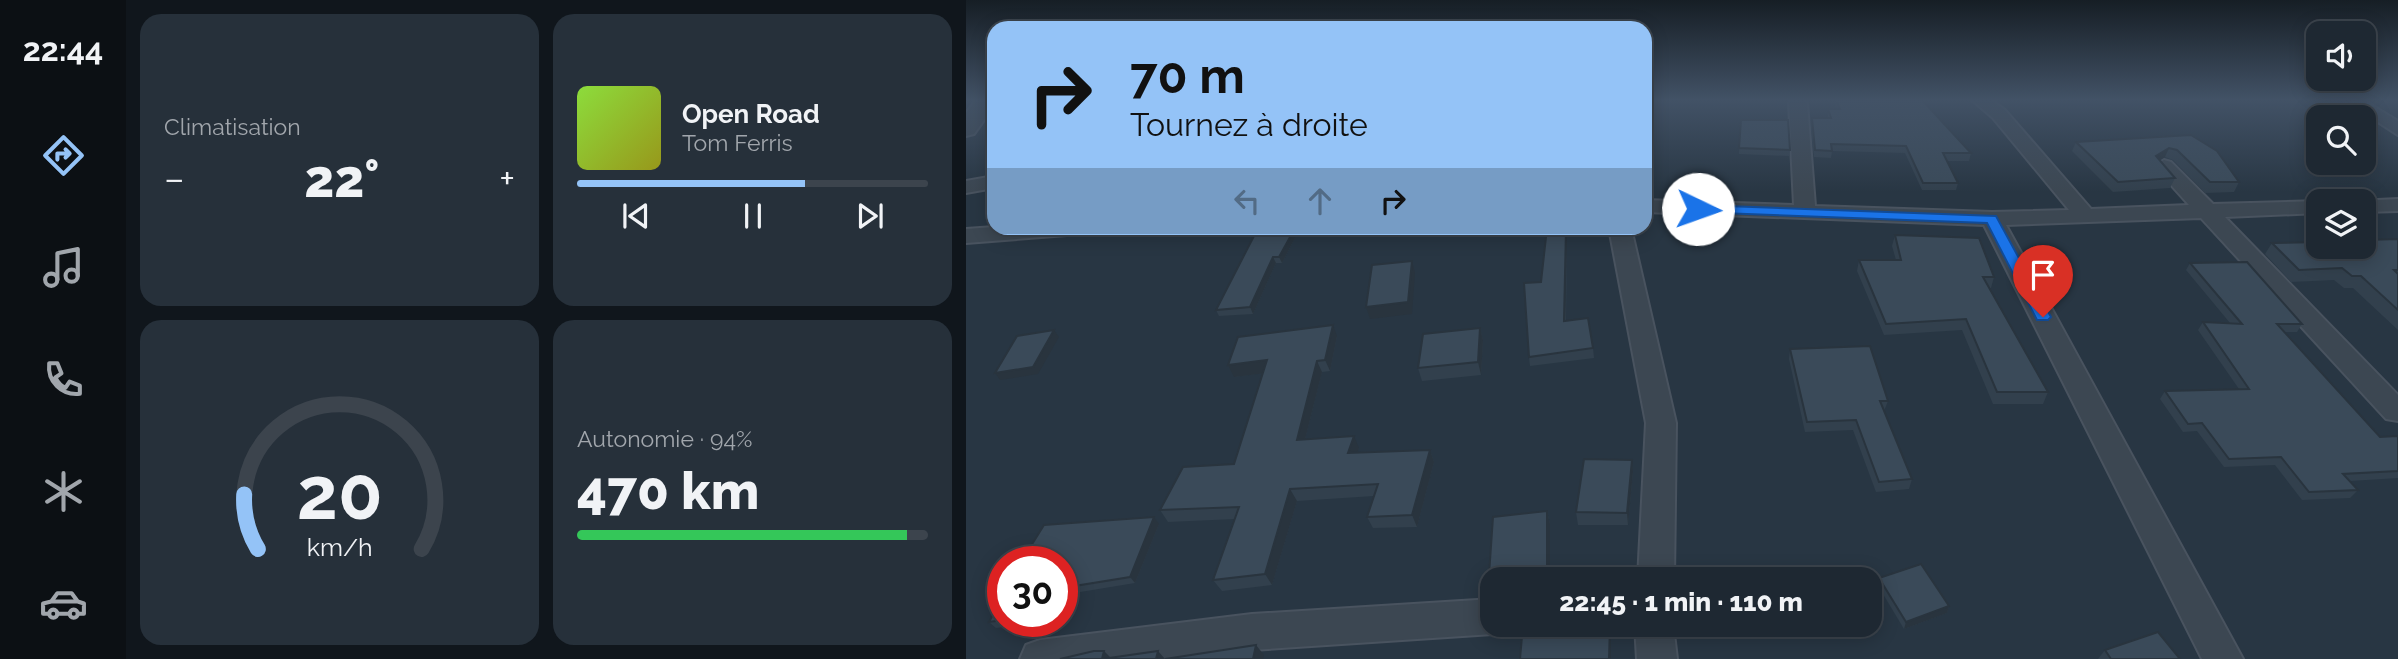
<!DOCTYPE html>
<html lang="fr">
<meta charset="utf-8">
<style>
:root{--surface:#1e2832;--page:#26303a;--text:#f1f3f6;--muted:#a1a6ac;--line:#3c444d;--accent:#94c3f7}
body{margin:0;font-family:Raleway,sans-serif;background:var(--page);color:var(--text);height:100vh;display:flex;flex-direction:column;font-size:26px;white-space:nowrap}
*{box-sizing:border-box;margin:0}
p{font-size:23px;color:var(--muted)}
.icon{flex:none;width:38px;height:38px;fill:none;stroke:currentColor;stroke-width:2;stroke-linecap:round;stroke-linejoin:round}
.map{position:relative;flex:1;overflow:hidden}
.details{display:flex;flex-direction:column;gap:14px;padding:14px;background:#10161c;width:840px}
.details>*{flex:none}
.hud{position:absolute;left:21px;top:21px;width:665px;height:214px;border-radius:21px;box-shadow:0 4px 18px #0003,0 0 0 2px var(--line);background:#94c3f7;color:#111;overflow:hidden}
.buttons{position:absolute;left:1340px;top:21px;display:grid;gap:14px}
.buttons a{display:grid;place-items:center;width:70px;height:70px;border-radius:14px;background:var(--surface);box-shadow:0 4px 18px #0003,0 0 0 2px var(--line);font-size:35px}
.speed{position:absolute;left:21px;top:546px;display:flex;gap:14px;font-size:35px;font-weight:700;text-align:center}
.speed>*{display:grid;place-content:center;width:91px;height:91px;border-radius:50%;background:var(--surface);box-shadow:0 4px 18px #0003,0 0 0 2px var(--line);line-height:1}
.speed .limit{border:10px solid #d22;background:#fff;color:#111}
.pin{position:absolute;display:grid;place-items:center;width:60px;height:60px;color:#fff;margin:-72px -30px;border-radius:50% 50% 50% 0;rotate:-45deg;box-shadow:0 0 7px #0007}
.pin .icon{rotate:45deg}
.me{position:absolute;width:77px;margin:-38px;rotate:93deg;stroke-linejoin:round;filter:drop-shadow(0 0 5px #0008)}
.turn{display:flex;align-items:center;gap:24px;height:147px;padding:0 28px;font-size:32px}
.turn .icon{width:91px;height:91px;stroke-width:2.5}
.turn b{display:block;font-size:49px;line-height:60px}
.lanes{display:flex;align-items:center;height:66px;padding:0 28px;background:#0003;justify-content:center;gap:35px;direction:ltr}
.lanes .off{opacity:.35}
.big{font-size:52px;font-weight:800;line-height:1.1}
.details .widget{flex:1;display:flex;flex-direction:column;justify-content:center;gap:10px;min-width:0;padding:0 24px;border-radius:21px;background:var(--page)}
.details .dial{align-items:center;gap:0}
.dial svg{height:182px;overflow:visible;fill:none;stroke:var(--line);stroke-width:7;stroke-linecap:round;text-anchor:middle}
.dial text{fill:var(--text);stroke:none}
.song{display:flex;align-items:center;gap:21px}
.cover{width:84px;height:84px;border-radius:10px;background:linear-gradient(135deg,hsl(90 70% 55%),hsl(60 70% 35%))}
.played{height:7px;border-radius:4px;background:linear-gradient(90deg,var(--accent) 65%,var(--line) 65%)}
.keys{display:flex;justify-content:space-around;direction:ltr}
.heat{display:flex;justify-content:space-between;align-items:center;font-size:38px;direction:ltr}
.charge{height:10px;border-radius:5px;background:linear-gradient(90deg,#34c759 94%,var(--line) 0)}
.details .tiles{flex:1;display:grid;gap:14px;grid-template-columns:repeat(2,1fr)}
.trip{position:absolute;left:514px;top:567px;width:402px;height:70px;border-radius:21px;background:var(--surface);box-shadow:0 4px 18px #0003,0 0 0 2px var(--line);font-weight:800;line-height:70px;text-align:center}
main{display:flex;flex:1;min-height:0}
.menu{display:flex;flex-direction:column;width:126px;justify-content:space-around;align-items:center;background:#0c1014;color:var(--muted)}
.menu .icon{width:49px;height:49px}
.menu .active{color:var(--accent)}
.menu b{font-size:32px;color:var(--text)}
.map>svg:first-child{display:block}
.lines{fill:none;stroke-linecap:round;stroke-linejoin:round}
.minor-casing{stroke:#49535f;stroke-width:4}
.tertiary-casing{stroke:#49535f;stroke-width:4}
.minor{fill:#3c4752;fill-rule:evenodd}
.tertiary{fill:#3c4752;fill-rule:evenodd}
.wall{fill:#32404d}
.shaded-wall{fill:#29343e}
.building{fill:#3a4a59;stroke:#29343e;stroke-width:2}
.route{fill:#1a73e8;stroke:#114b97;stroke-width:2}
</style>
<main>
<nav class="menu">
<b>22:44</b>
<svg class="icon active" aria-label="directions" viewBox="0 0 24 24"><path d="M12 3l9 9-9 9-9-9zM9 14v-3h6M13 9l2 2-2 2"/></svg>
<svg class="icon" aria-label="music" viewBox="0 0 24 24"><path d="M9 18V5l10-2v13"/><circle cx="6" cy="18" r="3"/><circle cx="16" cy="16" r="3"/></svg>
<svg class="icon" aria-label="phone" viewBox="0 0 24 24"><path d="M5 4h4l2 5-3 2q2 4 5 5l2-3 5 2v4C11 20 4 13 5 4z"/></svg>
<svg class="icon" aria-label="climate" viewBox="0 0 24 24"><path d="M12 3v18M4 7l16 10M4 17L20 7"/></svg>
<svg class="icon" aria-label="car" viewBox="0 0 24 24"><path d="M5 17H2v-5l4-1 3-4h7l3 4 3 1v5h-3M9 17h6M6 11h13"/><circle cx="7" cy="17" r="2"/><circle cx="17" cy="17" r="2"/></svg>
</nav>
<section class="details">
<div class="tiles">
<div class="widget"><p>Climatisation</p>
<div class="heat"><a>−</a><b class="big">22°</b><a>+</a></div>
</div>
<div class="widget">
<div class="song"><i class="cover"></i><div><b>Open Road</b><p>Tom Ferris</p></div></div>
<div class="played"></div>
<div class="keys"><svg class="icon" aria-label="previous" viewBox="0 0 24 24"><path d="M18 5L8 12l10 7zM5 5v14"/></svg><svg class="icon" aria-label="pause" viewBox="0 0 24 24"><path d="M8 5v14M16 5v14"/></svg><svg class="icon" aria-label="next" viewBox="0 0 24 24"><path d="M6 5l10 7-10 7zM19 5v14"/></svg></div>
</div>
<div class="widget dial"><svg viewBox="0 0 100 80">
<path d="M14 69A42 42 0 1 1 86 69"/>
<path d="M14 69A42 42 0 0 1 8 45" stroke="#94c3f7"/>
<text x="50" y="56" font-size="32" font-weight="700">20</text>
<text x="50" y="72" font-size="11">km/h</text>
</svg></div>
<div class="widget"><p>Autonomie · 94%</p><b class="big">470 km</b><div class="charge"></div></div>
</div>
</section>
<div class="map">
<svg width="1432" height="659" viewBox="0 0 1432 659">
<rect width="100%" height="100%" fill="#283643"/>
<g class="lines">
<g class="minor-casing">
<g id="minor">
<path d="M826,100H838L841,103L849,206L1026,212L1103,210L1027,118L1006,100H1025L1039,110L1125,209L1223,205L1188,166L1198,160L1205,162L1247,204L1353,201H1356H1353V213L1259,217L1432,395V421L1420,419L1235,218L1040,225L1277,659H1236L1018,225L679,212V200L828,205L823,103Z"/>
<path d="M1378,100H1397L1432,121V135Z"/>
<path d="M28,176V188L0,193V181Z"/>
<path d="M1432,199V211L1398,212V201H1391Z"/>
<path d="M28,227L112,228L101,235L0,243V229Z"/>
<path d="M643,228H665L710,423L708,579H672L680,423Z"/>
<path d="M527,599V625H542L527,634L286,650L219,659H54L60,645L74,640L286,614Z"/>
<path d="M669,625H707L711,659H671Z"/>
</g>
</g>
<g class="tertiary-casing">
<path id="tertiary" d="M10,100H28V106L8,134L0,136V113Z"/>
</g>
<use href="#minor" class="minor"/>
<use href="#tertiary" class="tertiary"/>
</g>
<g class="wall">
<path d="M869,100H956L1005,153L1003,161H981L992,183L990,190H956L939,153L866,151L865,158L848,157L845,125L846,118H862V109H871L868,103Z"/>
<path d="M775,120L824,150L823,156L773,154Z"/>
<path d="M1225,135L1273,182L1268,192L1239,193L1207,160L1199,157L1194,160L1209,178L1204,188L1147,192L1106,151L1110,142Z"/>
<path d="M328,230L330,236L316,263H310L287,314L253,316L250,310Z"/>
<path d="M929,235L1028,277L1025,288H1023L1082,392L1077,404H1027L996,330L918,335L891,271L893,260H930L926,246Z"/>
<path d="M601,237L600,321L627,348L628,358L564,366L563,357L575,282Z"/>
<path d="M1432,239V330L1387,288H1378L1368,280L1325,282L1299,254L1306,243Z"/>
<path d="M1224,263L1336,324L1331,332H1318L1414,437H1432V478L1384,481L1392,490L1384,498L1336,500L1309,465L1258,467L1231,431L1217,432L1194,399L1199,391L1273,389L1232,330L1237,322L1264,323L1220,270Z"/>
<path d="M514,328L517,340L515,375L456,381L452,368Z"/>
<path d="M371,336L364,371L356,372L339,439L393,448L391,452L464,450L468,462L451,527L407,528L401,517L408,496L331,501L306,585L256,591L247,580L269,519L202,522L194,510L268,464L297,373L268,377Z"/>
<path d="M824,349L922,401L918,411L946,479L943,489L910,492L887,430L839,432L823,359Z"/>
<path d="M666,460L667,472L662,525H612L610,512Z"/>
<path d="M581,511L584,524V579H527V587L523,575Z"/>
<path d="M193,524L169,583L96,595V562Z"/>
<path d="M913,578L983,606L981,613L938,629L911,584Z"/>
<path d="M37,596V621H73V622L30,628L23,622Z"/>
<path d="M1139,650L1214,659H1132Z"/>
</g>
<g class="shaded-wall">
<path d="M1203,148L1199,157L1185,166L1190,156Z"/>
<path d="M600,228L601,237L599,330L598,321Z"/>
<path d="M328,230L330,236L316,263L313,257Z"/>
<path d="M307,257L310,263L287,314L284,307Z"/>
<path d="M446,261L449,273L446,314L404,319L400,307Z"/>
<path d="M367,325L371,336L364,371L359,360Z"/>
<path d="M514,328L517,340L515,375L512,362Z"/>
<path d="M88,330L93,337L72,374L34,380L29,373Z"/>
<path d="M301,360L307,372L268,377L262,365Z"/>
<path d="M351,361L356,372L336,451L331,440Z"/>
<path d="M388,436L393,448L387,464L382,453Z"/>
<path d="M464,450L468,462L451,527L446,515Z"/>
<path d="M666,460L667,472L662,525L661,513Z"/>
<path d="M324,489L331,501L306,585L299,574Z"/>
<path d="M581,511L584,524V579L581,569Z"/>
<path d="M188,517L193,524L169,583L164,577Z"/>
<path d="M983,606L981,613L938,629L940,622Z"/>
<path d="M644,625H645V659H643Z"/>
<path d="M290,645L298,655L297,659H287Z"/>
<path d="M138,651L146,659H136Z"/>
<path d="M192,651L199,659H190Z"/>
</g>
<g class="building">
<path d="M870,100H956L1005,153H977L992,183H957L940,146L865,144L866,151L849,150L846,118H865L862,109H874Z"/>
<path d="M775,120H822L824,150L773,148Z"/>
<path d="M1225,135L1251,151L1273,182H1244L1211,150L1203,148L1190,156L1209,178L1152,182L1110,142Z"/>
<path d="M581,228H600L598,321L622,318L627,348L563,357L558,283L575,282Z"/>
<path d="M328,230L313,257H307L284,307L250,310L290,232Z"/>
<path d="M929,235L1013,238L1028,277H1017L1082,392H1031L1000,319L920,324L893,260H935Z"/>
<path d="M1432,239V270H1428L1432,274V310L1395,276H1386L1376,268L1333,270L1306,243L1353,242V247H1398V240Z"/>
<path d="M446,261L442,302L400,307L406,265Z"/>
<path d="M1281,262L1336,324H1311L1414,437L1431,436L1432,437V471L1377,474L1392,490L1343,492L1315,457L1263,459L1236,423L1222,424L1199,391L1283,389L1237,322L1276,324L1224,263Z"/>
<path d="M367,325L359,360L351,361L331,440L388,436L382,453L464,450L446,515L401,517L412,484L324,489L299,574L247,580L273,507L194,510L217,467L268,464L301,360L262,365L272,337Z"/>
<path d="M514,328L512,362L452,368L457,334Z"/>
<path d="M88,330L67,367L29,373L51,336Z"/>
<path d="M904,346L922,401H914L946,479L913,482L890,420L841,422L824,349Z"/>
<path d="M618,459L666,460L661,513L610,512Z"/>
<path d="M581,511V569L523,575L527,517Z"/>
<path d="M188,517L164,577L96,588V562H55L78,525Z"/>
<path d="M955,564L983,606L940,622L913,578Z"/>
<path d="M37,596V620L23,622Z"/>
<path d="M557,625H644L643,659H554Z"/>
<path d="M1192,632L1214,659H1145L1139,650Z"/>
<path d="M290,645L287,659H199Z"/>
<path d="M128,651H138L136,659L192,651L190,659H94Z"/>
</g>
<linearGradient id="sky" x2="0" y2="1"><stop stop-color="#161e25"/><stop offset="0.52" stop-color="#425266"/><stop offset="1" stop-color="#425266" stop-opacity="0"/></linearGradient>
<rect width="1432" height="192" fill="url(#sky)"/>
<path class="route" d="M732,205L1030,216L1085,317L1082,320H1071L1021,223L728,212L726,209Z"/>
</svg>
<div class="buttons">
<a><svg class="icon" aria-label="sound" viewBox="0 0 24 24"><path d="M4 9h4l5-4v14l-5-4H4zM17 9q2 3 0 6"/></svg></a>
<a><svg class="icon" aria-label="search" viewBox="0 0 24 24"><circle cx="10" cy="10" r="6"/><path d="M15 15l6 6"/></svg></a>
<a><svg class="icon" aria-label="layers" viewBox="0 0 24 24"><path d="M12 4l9 5-9 5-9-5zM3 14l9 5 9-5"/></svg></a>
</div>
<div class="speed"><div class="limit">30</div></div>
<div class="pin" style="left:1077px;top:317px;background:#d93025"><svg class="icon" aria-label="arrive" viewBox="0 0 24 24"><path d="M6 21V4h12l-3 4 3 4H6"/></svg></div>
<svg class="me" style="left:732px;top:209px" viewBox="-20 -20 40 40"><circle r="19" fill="#fff"/><path d="M0-13L10 11 0 6-10 11z" fill="#1a73e8"/></svg>
<div class="trip">22:45 · 1 min · 110 m</div>
<div class="hud">
<div class="turn"><svg class="icon" aria-label="right" viewBox="0 0 24 24"><path d="M7 20v-9h11M14 6l5 5-5 5"/></svg><div><b>70 m</b>Tournez à droite</div></div>
<div class="lanes"><svg class="icon off" aria-label="left" viewBox="0 0 24 24"><path d="M17 20v-9H6M10 6l-5 5 5 5"/></svg><svg class="icon off" aria-label="ahead" viewBox="0 0 24 24"><path d="M12 20V5M6 11l6-6 6 6"/></svg><svg class="icon" aria-label="right" viewBox="0 0 24 24"><path d="M7 20v-9h11M14 6l5 5-5 5"/></svg></div>
</div>
</div>
</main>
